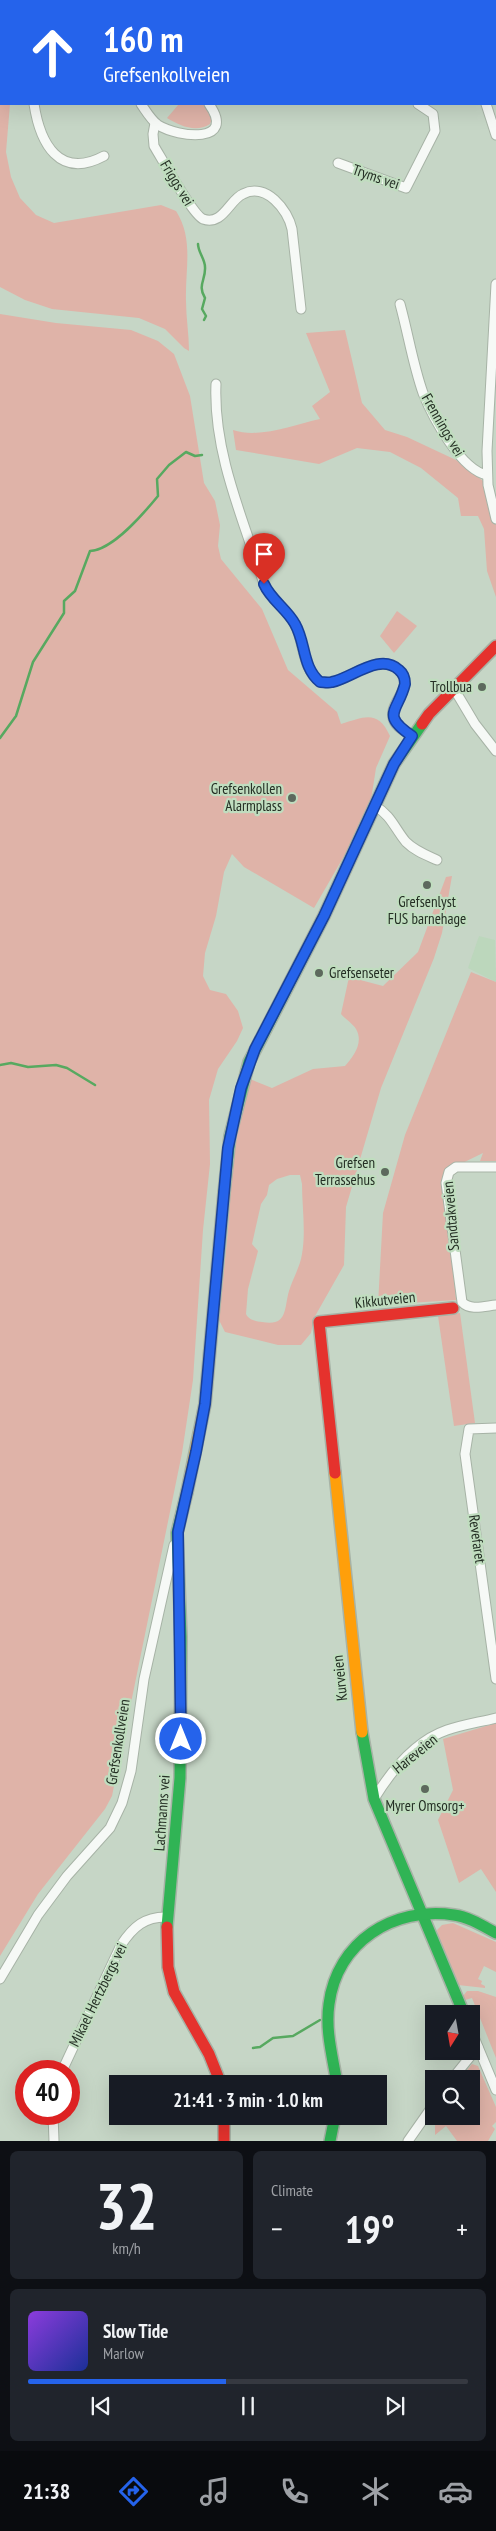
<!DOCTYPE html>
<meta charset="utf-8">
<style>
:root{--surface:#171b24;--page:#20242c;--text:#f1f3f6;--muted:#9ea1a6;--line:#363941;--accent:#2563eb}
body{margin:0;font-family:"PT Sans Narrow",sans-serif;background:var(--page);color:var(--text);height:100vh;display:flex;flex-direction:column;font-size:19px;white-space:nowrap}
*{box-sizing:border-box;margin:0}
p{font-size:16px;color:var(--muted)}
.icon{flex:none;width:28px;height:28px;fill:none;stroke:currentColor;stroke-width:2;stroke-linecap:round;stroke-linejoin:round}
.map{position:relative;height:2141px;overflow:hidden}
.drawer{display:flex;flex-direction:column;gap:10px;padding:10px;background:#0d0f14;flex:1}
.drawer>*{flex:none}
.hud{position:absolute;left:0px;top:0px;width:496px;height:105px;box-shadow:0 5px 20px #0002;background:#2563eb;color:#fff;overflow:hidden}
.needle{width:32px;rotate:191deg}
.fabs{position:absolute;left:425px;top:2005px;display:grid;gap:10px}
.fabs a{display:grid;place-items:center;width:55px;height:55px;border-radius:0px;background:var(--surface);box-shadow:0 5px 20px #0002;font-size:25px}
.speed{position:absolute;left:15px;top:2060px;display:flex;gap:10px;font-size:25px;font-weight:700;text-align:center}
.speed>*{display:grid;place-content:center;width:65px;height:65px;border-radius:50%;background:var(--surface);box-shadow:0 5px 20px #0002;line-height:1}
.speed .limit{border:8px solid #d22;background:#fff;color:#111}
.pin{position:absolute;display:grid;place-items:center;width:42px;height:42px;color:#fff;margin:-51px -21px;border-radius:50% 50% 50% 0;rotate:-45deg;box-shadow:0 0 5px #0007}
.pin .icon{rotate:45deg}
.me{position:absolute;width:55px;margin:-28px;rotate:0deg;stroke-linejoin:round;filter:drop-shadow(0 0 4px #0008)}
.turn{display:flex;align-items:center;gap:18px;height:105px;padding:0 20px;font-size:22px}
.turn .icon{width:65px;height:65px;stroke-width:2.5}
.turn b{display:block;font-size:35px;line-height:42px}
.big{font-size:38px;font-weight:800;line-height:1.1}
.drawer .card{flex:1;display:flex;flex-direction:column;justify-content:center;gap:8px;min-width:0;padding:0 18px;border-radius:8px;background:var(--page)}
.drawer .dial{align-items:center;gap:0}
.dial b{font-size:65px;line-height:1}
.song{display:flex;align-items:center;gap:15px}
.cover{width:60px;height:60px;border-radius:8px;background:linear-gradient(135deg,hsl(270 70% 55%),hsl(230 70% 35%))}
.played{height:5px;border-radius:2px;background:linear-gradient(90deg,var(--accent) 45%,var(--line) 45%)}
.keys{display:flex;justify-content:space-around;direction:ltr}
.heat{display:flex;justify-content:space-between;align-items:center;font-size:28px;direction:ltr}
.drawer .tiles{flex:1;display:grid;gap:10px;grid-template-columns:1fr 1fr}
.card:last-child{grid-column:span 2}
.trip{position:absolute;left:109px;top:2075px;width:278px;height:50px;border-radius:0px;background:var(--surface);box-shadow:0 5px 20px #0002;font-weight:800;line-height:50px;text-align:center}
.tab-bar{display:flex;height:80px;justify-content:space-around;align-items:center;background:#090b0e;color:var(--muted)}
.tab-bar .icon{width:35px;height:35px}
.tab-bar .on{color:var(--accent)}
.tab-bar b{font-size:22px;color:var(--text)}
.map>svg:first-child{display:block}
.built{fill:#bcd7bc}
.green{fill:#dfb3a8;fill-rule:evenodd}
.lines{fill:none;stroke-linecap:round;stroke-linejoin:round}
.stream{stroke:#57a960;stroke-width:2.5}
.street-casing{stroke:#a7b3a6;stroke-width:11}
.fast-casing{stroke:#a7b3a6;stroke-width:14}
.slow-casing{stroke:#a7b3a6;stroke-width:14}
.jam-casing{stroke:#a7b3a6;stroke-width:14}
.street{stroke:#f6f9f6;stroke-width:9}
.fast{stroke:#30b455;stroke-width:11}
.slow{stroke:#ff9f0a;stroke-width:11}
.jam{stroke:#e5322d;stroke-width:11}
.route-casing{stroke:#184099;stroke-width:12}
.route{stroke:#2563eb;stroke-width:9}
.poi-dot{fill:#5d695d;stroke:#c0ddbf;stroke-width:2}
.labels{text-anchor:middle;stroke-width:4.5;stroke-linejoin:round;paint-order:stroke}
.street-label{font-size:15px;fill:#242f24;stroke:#c0ddbf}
.poi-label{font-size:15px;fill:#242f24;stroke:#c0ddbf;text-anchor:end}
</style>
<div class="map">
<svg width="496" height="2141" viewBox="0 0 496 2141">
<rect width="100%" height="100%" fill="#c6d6c6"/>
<path class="built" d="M479,936L495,940L496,982L468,968Z"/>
<g class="green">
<path d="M0,0H28L1,1V104H10L6,152L11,177L20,198L36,215L54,223L161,205L176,211C194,239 185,269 186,301C186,318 189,334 189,351L184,348L165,329L139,318L52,309L25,300L0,287Z"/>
<path d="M179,104H208L213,116L210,124C196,133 180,126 167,118Z"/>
<path d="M0,314L56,323L131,330L158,341L174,354L190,396L204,483L215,501L220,525L218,546L221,559L262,609L288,670L337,712L341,724C364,717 378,709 390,736L376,768L371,800L351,844L314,908L244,867L232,854L224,872L216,916L205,953L203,976L210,990L226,994L238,1011L243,1028L237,1041L218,1069L209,1100L210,1164L203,1230L193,1380L182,1453L112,1796L105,1809L38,1894L0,1956Z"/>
<path d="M345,330L362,403L385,430L407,437L456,460L483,481L496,525V597L487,571L484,529L478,516H461L458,498L421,468L390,452L357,448L319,464L236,450L233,430C259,439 293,425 320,419L312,406L330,392L306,333Z"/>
<path d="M397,611L417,626L394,653L380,636Z"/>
<path d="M452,876L442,933L434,958L381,1088L346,1207L344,1265L314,1318L311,1333L301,1345H278L225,1332L219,1320L228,1230L233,1147L245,1077L272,1088L313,1069L345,1066C353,1057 363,1044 357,1031C355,1025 345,1019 341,1014L349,977L383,986L418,952L446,877ZM290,1175H300L302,1184C302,1206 306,1232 302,1254C300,1267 293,1278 289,1291C284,1308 288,1327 262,1322C255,1321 249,1320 246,1314L248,1289L258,1251L252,1244L261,1204L267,1195L269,1185L277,1179Z"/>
<path d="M471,972L496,982V1161H480L483,1153L444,1172L456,1300L378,1305L383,1213L405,1135Z"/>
<path d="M460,1313L475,1423L454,1426L438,1316Z"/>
<path d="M496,1723V1892L481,1869L459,1883L438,1820L453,1790L443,1739Z"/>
<path d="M453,1923L496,1942V1972L484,1966L478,1979L482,1981L481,1984L485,1986V1988L458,1985L438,1936L437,1930L442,1925Z"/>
<path d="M467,1991H478L496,1997V2058L472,1998L465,2000L463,1996Z"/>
<path d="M472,2064L478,2066L496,2107V2122L492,2126L495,2129L488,2141H457L446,2126L435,2135V2123H437L438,2117L435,2116H447L453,2120L456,2116H471V2095L479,2085L467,2076L460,2079Z"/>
</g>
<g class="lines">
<g class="stream">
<path d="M198,244C198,252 205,259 205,267C206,280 197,285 205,298L202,309L206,316L204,320"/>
<path d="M0,738L16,716L33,662L64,613V601L75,591L90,551C113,550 144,513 158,496L157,479L169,465L186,452L195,456L202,455"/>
<path d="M0,1065L11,1063L28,1067L56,1065L67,1068L95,1085"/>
<path d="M253,2048L260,2047L273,2038L293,2036L320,2020"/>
</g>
<g class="street-casing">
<g id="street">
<path d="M171,0V1"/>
<path d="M265,0L266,1"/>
<path d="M407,0L408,1"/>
<path d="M495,63H496"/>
<path d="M34,104C40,143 59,180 104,156"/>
<path d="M141,104C146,111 151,120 158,125C179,138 237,144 209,104"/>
<path d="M486,104L496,135"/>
<path d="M155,123L153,134L154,146C162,159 193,215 203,219C223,226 229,200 243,194C266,182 288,210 292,229L301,309"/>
<path d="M338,163L406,188L435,131L433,114L418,104"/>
<path d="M496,284L487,451L488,485L496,519"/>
<path d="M400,304C408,333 413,365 423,393C433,418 461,470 487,475"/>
<path d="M216,384C213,452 243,519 264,584C271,600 289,610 296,627C304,643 303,678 325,683C348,683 376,651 398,669C419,686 385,703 394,721C397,728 406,732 412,736"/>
<path d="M453,687L475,724L496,751"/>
<path d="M375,806C391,815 395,829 406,842C415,851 426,855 437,860"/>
<path d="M496,1167H456L449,1172L446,1183L462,1302C470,1311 485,1306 496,1305"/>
<path d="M496,1428L469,1429L465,1454L496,1679"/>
<path d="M374,1799C391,1771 415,1741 447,1730C462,1725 480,1722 496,1718"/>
<path d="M0,1979L38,1915L67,1876L110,1828L122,1803L131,1771L144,1679L174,1545"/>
<path d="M471,2030L496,2090"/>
<path d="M62,2071L121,1945C133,1927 145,1916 168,1917"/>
<path d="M452,2079L478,2047"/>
<path d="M53,2114L54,2141"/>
<path d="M408,2141L434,2104"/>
</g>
</g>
<g class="fast-casing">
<g id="fast">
<path d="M224,1193L230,1136L249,1062L324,916L394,764L422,724"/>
<path d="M362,1732L374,1799L464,2014"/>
<path d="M167,1927L180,1778L181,1637L177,1533L187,1492"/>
<path d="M337,2084C333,2058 325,2031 329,2004C337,1942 393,1906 454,1915C469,1917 483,1926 496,1933"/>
<path d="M330,2141L335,2116"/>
</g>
</g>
<g class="slow-casing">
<g id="slow">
<path d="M335,1473L362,1732"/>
<path d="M187,1492L205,1404L224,1193"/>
</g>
</g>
<g class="jam-casing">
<g id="jam">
<path d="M422,724L429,714L496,646"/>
<path d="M335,1473L319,1322L453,1308"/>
<path d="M167,1927L168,1967L174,1992L209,2054L221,2084"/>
<path d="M224,2116V2141"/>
</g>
</g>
<use href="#street" class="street"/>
<use href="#fast" class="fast"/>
<use href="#slow" class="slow"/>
<use href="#jam" class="jam"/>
</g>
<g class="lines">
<g class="route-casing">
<path id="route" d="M181,1739L178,1532L196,1452L205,1404L228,1148L241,1088L255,1049L324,916L394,764L412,736C380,714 398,712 405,684C405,678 404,674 399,670C380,652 352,678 332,682C328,683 324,682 320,682C302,667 306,643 295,624C287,609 271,600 264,584"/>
</g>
<use href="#route" class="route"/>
</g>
<g class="poi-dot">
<circle cx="482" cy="687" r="5"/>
<circle cx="292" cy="798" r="5"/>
<circle cx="427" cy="885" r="5"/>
<circle cx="319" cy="973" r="5"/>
<circle cx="385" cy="1172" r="5"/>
<circle cx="425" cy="1789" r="5"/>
</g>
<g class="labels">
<g class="street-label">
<text transform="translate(376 177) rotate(19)" y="5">Tryms vei</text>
<text transform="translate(177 183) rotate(59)" y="5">Friggs vei</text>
<text transform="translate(443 425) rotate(60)" y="5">Frennings vei</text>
<text transform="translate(451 1216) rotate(-95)" y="5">Sandtakveien</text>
<text transform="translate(385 1300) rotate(-6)" y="5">Kikkutveien</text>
<text transform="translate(477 1539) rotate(82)" y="5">Revefaret</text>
<text transform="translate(340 1678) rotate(-96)" y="5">Kurveien</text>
<text transform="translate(118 1742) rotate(-81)" y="5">Grefsenkollveien</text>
<text transform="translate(415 1754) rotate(-39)" y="5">Hareveien</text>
<text transform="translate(162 1813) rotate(-86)" y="5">Lachmanns vei</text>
<text transform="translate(98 1995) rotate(-64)" y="5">Mikael Hertzbergs vei</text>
</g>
<g class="poi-label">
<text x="472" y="692">Trollbua</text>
<text x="282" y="794">Grefsenkollen<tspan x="282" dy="17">Alarmplass</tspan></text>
<text x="427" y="907" text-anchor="middle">Grefsenlyst<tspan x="427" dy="17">FUS barnehage</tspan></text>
<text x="329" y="978" text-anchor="start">Grefsenseter</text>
<text x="375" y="1168">Grefsen<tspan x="375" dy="17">Terrassehus</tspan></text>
<text x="425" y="1811" text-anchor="middle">Myrer Omsorg+</text>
</g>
</g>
</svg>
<div class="fabs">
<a><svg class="needle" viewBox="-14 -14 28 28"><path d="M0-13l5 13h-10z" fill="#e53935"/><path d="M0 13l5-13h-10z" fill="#9ea1a6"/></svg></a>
<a><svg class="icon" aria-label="search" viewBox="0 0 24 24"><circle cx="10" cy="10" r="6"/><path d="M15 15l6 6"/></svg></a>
</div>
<div class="speed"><div class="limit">40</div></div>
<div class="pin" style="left:264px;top:584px;background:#d93025"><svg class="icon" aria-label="arrive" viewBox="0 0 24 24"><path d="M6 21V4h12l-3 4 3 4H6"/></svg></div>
<svg class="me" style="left:181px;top:1739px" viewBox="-20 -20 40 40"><circle r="17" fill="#2563eb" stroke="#fff" stroke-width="3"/><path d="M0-11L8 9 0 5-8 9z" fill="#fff"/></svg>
<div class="trip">21:41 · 3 min · 1.0 km</div>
<div class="hud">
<div class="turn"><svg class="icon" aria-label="ahead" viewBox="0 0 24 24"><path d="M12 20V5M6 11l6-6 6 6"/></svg><div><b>160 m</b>Grefsenkollveien</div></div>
</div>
</div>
<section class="drawer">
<div class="tiles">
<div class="card dial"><b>32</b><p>km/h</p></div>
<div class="card"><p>Climate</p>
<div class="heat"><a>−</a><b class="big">19°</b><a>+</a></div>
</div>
<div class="card">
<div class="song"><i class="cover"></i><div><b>Slow Tide</b><p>Marlow</p></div></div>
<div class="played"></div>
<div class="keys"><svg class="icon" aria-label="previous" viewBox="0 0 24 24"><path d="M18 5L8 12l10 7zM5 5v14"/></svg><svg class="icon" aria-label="pause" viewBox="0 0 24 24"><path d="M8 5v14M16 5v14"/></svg><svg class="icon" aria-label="next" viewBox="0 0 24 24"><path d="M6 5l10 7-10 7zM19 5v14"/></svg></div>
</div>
</div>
</section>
<nav class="tab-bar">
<b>21:38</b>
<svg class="icon on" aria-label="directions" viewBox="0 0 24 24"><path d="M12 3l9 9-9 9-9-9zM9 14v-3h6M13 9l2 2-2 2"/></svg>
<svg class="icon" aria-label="music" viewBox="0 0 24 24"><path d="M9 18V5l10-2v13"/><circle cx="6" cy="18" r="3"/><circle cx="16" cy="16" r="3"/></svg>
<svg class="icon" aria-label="phone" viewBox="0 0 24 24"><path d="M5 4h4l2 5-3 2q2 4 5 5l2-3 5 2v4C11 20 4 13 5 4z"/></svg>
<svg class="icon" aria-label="climate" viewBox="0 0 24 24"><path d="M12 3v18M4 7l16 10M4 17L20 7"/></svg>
<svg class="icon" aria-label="car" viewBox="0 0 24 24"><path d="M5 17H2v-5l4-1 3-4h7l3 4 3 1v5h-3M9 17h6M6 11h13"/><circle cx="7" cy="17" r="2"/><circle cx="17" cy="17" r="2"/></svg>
</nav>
